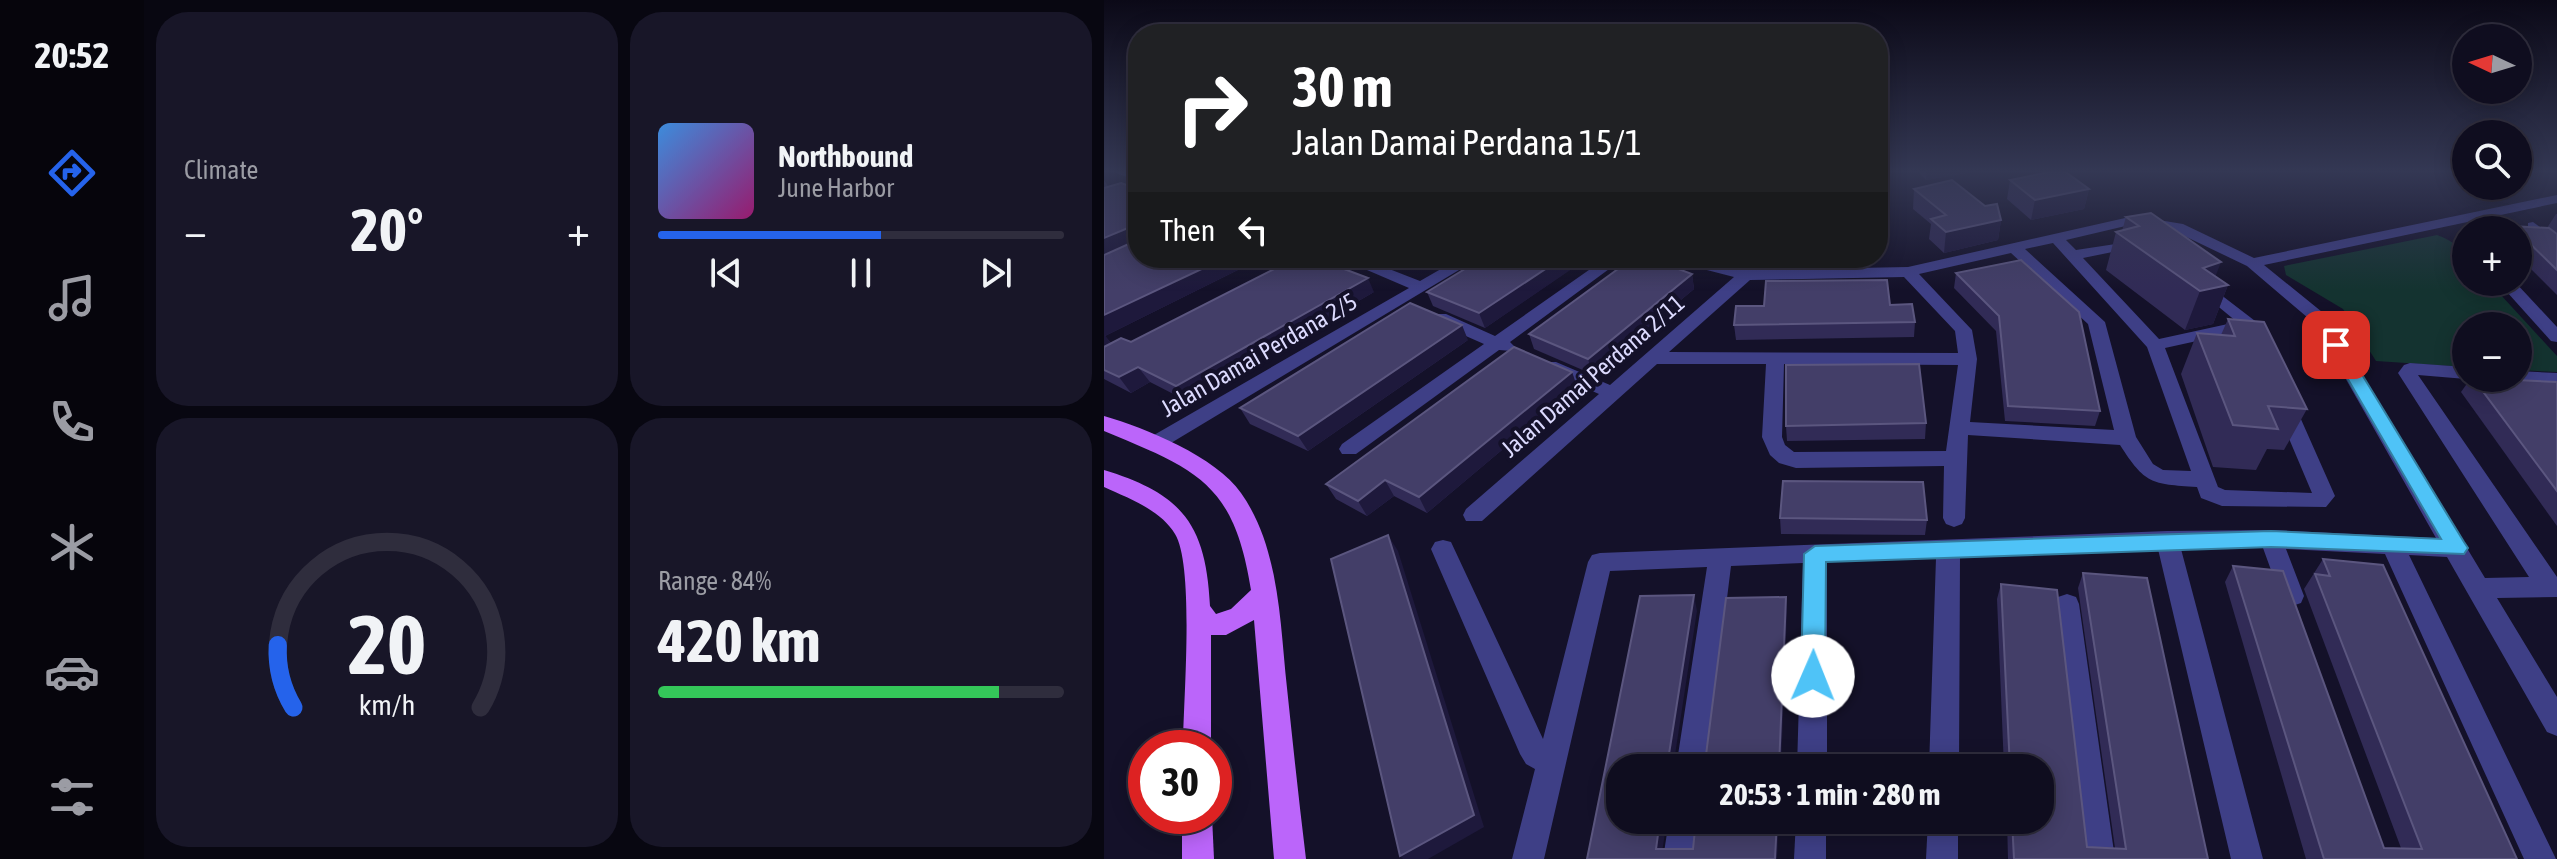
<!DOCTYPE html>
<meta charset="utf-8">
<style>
:root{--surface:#0f0d1f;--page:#181628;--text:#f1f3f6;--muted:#9b9ca4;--line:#2f2d3d;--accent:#2563eb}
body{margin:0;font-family:"Asap Condensed",sans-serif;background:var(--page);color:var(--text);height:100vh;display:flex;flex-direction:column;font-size:30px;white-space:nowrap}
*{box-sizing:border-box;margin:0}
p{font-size:26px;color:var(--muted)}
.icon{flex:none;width:44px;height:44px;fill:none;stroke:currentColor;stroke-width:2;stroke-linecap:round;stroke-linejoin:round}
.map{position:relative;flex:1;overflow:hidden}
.side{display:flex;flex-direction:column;gap:12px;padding:12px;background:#080711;width:960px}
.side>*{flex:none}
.banner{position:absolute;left:24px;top:24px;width:760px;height:244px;border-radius:32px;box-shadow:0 4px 20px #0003,0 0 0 2px var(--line);background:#202124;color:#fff;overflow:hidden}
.needle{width:52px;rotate:274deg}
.buttons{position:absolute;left:1348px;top:24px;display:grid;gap:16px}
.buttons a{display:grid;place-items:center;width:80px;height:80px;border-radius:50%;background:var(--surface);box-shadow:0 4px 20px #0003,0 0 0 2px var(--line);font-size:40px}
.speed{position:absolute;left:24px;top:730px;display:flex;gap:16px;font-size:40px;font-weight:700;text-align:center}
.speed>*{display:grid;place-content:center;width:104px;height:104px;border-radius:50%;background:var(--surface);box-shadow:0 4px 20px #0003,0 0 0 2px var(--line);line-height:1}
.speed .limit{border:12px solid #d22;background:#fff;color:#111}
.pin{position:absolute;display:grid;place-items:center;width:68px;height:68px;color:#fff;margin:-34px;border-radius:16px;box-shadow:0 4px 12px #0006}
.me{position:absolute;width:88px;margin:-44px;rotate:1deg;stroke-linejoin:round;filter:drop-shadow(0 0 6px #0008)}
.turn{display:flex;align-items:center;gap:28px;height:168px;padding:0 32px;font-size:36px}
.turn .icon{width:104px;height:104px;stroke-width:2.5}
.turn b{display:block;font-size:56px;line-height:68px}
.then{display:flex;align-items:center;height:76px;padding:0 32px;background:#0003;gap:16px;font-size:30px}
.big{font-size:60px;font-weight:700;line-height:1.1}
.side .tile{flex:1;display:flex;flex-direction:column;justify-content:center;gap:12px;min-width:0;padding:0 28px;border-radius:32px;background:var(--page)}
.side .dial{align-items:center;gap:0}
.dial svg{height:208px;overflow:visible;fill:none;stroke:var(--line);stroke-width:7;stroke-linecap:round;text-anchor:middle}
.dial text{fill:var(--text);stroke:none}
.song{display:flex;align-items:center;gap:24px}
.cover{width:96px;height:96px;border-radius:12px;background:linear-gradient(135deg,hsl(210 70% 55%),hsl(320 70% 35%))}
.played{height:8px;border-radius:4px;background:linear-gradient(90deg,var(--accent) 55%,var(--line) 55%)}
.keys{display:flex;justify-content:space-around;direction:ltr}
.heat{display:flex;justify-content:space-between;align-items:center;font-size:44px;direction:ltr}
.charge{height:12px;border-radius:6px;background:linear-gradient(90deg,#34c759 84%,var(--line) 0)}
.side .tiles{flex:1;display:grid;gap:12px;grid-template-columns:repeat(2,1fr)}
.trip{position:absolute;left:502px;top:754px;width:448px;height:80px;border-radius:32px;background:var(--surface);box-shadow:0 4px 20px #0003,0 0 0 2px var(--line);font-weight:700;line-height:80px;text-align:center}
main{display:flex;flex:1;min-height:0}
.tab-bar{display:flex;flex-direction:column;width:144px;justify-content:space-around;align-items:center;background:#06050c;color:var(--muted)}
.tab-bar .icon{width:56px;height:56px}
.tab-bar .active{color:var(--accent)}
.tab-bar b{font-size:36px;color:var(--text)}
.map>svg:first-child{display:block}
.green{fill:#143330}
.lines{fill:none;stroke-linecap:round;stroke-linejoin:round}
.minor{fill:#3e3f86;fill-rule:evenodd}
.major{fill:#bb65fa;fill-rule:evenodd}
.wall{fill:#312b56}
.shaded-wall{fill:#1e193c}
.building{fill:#433e68;stroke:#5b567f;stroke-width:2}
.route{fill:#4fc3f7;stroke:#337fa1;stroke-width:2}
.labels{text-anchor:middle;stroke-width:8;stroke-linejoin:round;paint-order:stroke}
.street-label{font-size:24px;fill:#dcdafe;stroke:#141129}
</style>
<main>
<nav class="tab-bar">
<b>20:52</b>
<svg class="icon active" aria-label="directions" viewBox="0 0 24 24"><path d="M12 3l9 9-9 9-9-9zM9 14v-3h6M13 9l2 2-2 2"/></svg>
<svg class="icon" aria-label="music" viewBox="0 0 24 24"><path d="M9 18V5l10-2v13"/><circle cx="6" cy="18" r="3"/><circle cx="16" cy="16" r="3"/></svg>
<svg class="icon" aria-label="phone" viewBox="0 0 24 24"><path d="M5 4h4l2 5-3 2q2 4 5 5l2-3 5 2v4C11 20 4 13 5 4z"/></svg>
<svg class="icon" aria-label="climate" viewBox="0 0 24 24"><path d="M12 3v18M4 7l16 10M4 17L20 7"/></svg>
<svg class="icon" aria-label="car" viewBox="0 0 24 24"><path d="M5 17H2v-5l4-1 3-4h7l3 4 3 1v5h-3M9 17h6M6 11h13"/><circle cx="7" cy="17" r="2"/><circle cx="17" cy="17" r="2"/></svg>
<svg class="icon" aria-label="filters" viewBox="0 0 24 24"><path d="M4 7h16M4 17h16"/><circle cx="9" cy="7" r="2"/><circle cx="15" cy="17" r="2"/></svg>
</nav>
<section class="side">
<div class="tiles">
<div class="tile"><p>Climate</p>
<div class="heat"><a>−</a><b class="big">20°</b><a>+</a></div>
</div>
<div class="tile">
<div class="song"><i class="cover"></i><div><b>Northbound</b><p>June Harbor</p></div></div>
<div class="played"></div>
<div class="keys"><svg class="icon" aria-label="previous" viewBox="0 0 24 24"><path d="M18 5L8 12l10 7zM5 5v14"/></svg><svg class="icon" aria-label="pause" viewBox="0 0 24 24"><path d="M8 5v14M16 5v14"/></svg><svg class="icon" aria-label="next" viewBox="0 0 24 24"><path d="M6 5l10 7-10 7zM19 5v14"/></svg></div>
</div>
<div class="tile dial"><svg viewBox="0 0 100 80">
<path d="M14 69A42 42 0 1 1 86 69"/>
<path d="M14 69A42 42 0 0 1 8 45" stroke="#2563eb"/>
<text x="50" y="56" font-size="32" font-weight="700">20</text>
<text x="50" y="72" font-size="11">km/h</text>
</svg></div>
<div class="tile"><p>Range · 84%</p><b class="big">420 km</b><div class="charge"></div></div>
</div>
</section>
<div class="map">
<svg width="1453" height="859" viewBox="0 0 1453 859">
<rect width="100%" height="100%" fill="#141129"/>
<path class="green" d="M1333,235C1359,244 1362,257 1362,282H1385L1453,356V372L1414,370V326H1362V367L1272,361L1239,309L1182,275L1180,266Z"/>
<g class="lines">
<g class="minor">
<path d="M11,170L34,172V181L12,173Z"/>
<path d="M34,181V190L0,202V193Z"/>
<path d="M1453,195V203L1160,265L1223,316L1381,578L1425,577L1294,373L1300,365L1306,363L1362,367V378H1365L1362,379L1314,375L1453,577V597L1393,598L1453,697V736L1443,732L1343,557L1305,555L1452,859H1420L1281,554L1182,549L1200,596L1197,603L1188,606L1179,603L1159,548L1077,549L1159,859H1127L1054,549L856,557L855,768H825L832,558L723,562V768H693L699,563L627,566L602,768H572L603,567L506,571L440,859H408L431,769L422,764L416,754L327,549L331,542L339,540L347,542L439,739L484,562L488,555L496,553L1063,531L1167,530L1332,538L1210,323L1143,266L1070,231L1030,224L962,240L972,250L1038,240V246L979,258L1055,339L1133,322L1093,289L1091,286L1099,281L1155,324L1152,328L1061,348L1114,487L1121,490L1208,493L1172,408L1182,402L1192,408L1231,496L1222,507L1118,506L1097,498L1093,487C1047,484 1041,484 1016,445L864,435L861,518L858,524L850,527L842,524L839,518L840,466L692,468L675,463L666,455L658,437L662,364H553L378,521H362L359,515L362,509L495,394L440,370L437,366L440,362H452L506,385L630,277L568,261L565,258H592L642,270L804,267L1030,216L1079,224L1150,258ZM949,243L1043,347L1087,471L1059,470L1049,464L1032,437L1001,322L921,249ZM907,253L984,324L1010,430L866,422L873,359L868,330L815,274ZM800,277L851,331L854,353L565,352L646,280ZM680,364L854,365L842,451L690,452L681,445L678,437Z"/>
<path d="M1429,222L1453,239V252L1424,229V223Z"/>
<path d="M235,258H257L316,281L356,258H375L57,449H43L40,444L43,439L305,288Z"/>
<path d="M502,258H520L406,342L411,347L408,351L395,350L252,454H238L235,449L238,444L380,344L330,322V314H342L391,336Z"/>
<path d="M1394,282H1411L1453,327V342L1447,341Z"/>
<path d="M1414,371L1453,373V385L1407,381L1405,378H1414Z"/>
<path d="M963,594L972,597L975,604L1011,859H979L951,604L954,597Z"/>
<path d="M565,820H595L591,859H559Z"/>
<path d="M692,820H722V859H690Z"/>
<path d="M824,820H854V859H822Z"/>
</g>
<g class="major">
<path d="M0,416C42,428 112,457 137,493C176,548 176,625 183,688C189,745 195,802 202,859H170L150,620L122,635H107V748H79C79,704 91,567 71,534C57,510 24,498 0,487V470C79,494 102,525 106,606L112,614L127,609L147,590C130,483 94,470 0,431Z"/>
<path d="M78,816H108L110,859H78Z"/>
</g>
</g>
<g class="wall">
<path d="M812,170H863L862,173L822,180Z"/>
<path d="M0,180L4,186L17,183L34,258H158L1,336L7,343L27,342L270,292L83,401L46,382L27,393L0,379Z"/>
<path d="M906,180L985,189L980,209L927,220L903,199Z"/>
<path d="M810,189L897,220L894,240L840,253L825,239L827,224L809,209Z"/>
<path d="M1452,214H1453V295L1414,256V230H1404L1407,226L1443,228Z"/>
<path d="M1022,217L1124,285L1109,324L1081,330L1002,270L1012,232L1018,231Z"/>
<path d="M461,273L381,328L329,306L323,292Z"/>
<path d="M852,273L996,411L991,426L901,421L892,331L850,288Z"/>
<path d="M588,274L590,289L488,374L430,349L425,334Z"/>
<path d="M786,305L811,322L810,337L632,340L630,325Z"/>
<path d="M1124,319L1203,409L1180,450L1163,449L1152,470L1109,467L1077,374L1093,333L1117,335Z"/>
<path d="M364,340L204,451L146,424L136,408Z"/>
<path d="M468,372L473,387L323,513L290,496L263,516L232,499L222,484Z"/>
<path d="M1367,378L1453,382V526L1357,392Z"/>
<path d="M822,423L821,439L683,441L682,426Z"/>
<path d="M676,518L823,520L821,535L677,534Z"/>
<path d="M1219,559L1413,859H1202L1121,582L1129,566L1280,848H1297L1200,589Z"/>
<path d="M979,573L1104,859H904L903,820H936V768H900L893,599L897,584L983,847L1011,848L974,588Z"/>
</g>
<g class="shaded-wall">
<path d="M823,170H863L862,173L822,180Z"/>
<path d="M985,189L980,209L927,220L931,200Z"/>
<path d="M897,220L894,240L840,253L842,232Z"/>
<path d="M24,228L33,242L0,256V238Z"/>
<path d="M121,258H158L1,336L7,343L0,347V315Z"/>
<path d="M458,258H484L381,328L375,313Z"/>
<path d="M1117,262L1107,288L1124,285L1109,324L1081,330L1096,291L1099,268Z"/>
<path d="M588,274L590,289L488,374L484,359Z"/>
<path d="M264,278L270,292L83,401L72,386Z"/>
<path d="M358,325L364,340L204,451L194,436Z"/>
<path d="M34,367L46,382L27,393L15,377Z"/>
<path d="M468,372L473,387L323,513L315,497Z"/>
<path d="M281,480L290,496L263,516L254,501Z"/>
<path d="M284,535L294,551L380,827L324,859H299L296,856Z"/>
<path d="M590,595L593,611L569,768L565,754Z"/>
<path d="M682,597L683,612L677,768H675Z"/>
<path d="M556,820H563L557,859L552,849Z"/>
<path d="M673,820H675L673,859H671Z"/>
</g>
<g class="building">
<path d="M956,170H959L985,189L931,200L906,180Z"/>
<path d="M848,180L881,206L893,204L897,220L842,232L827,219L842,215L810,189Z"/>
<path d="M17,183L34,189V258H121L0,315V255L27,243L28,231L24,228L0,238V188Z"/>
<path d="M1047,213L1117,262L1099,268L1124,285L1096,291L1012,232L1035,226L1022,217Z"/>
<path d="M1407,226L1445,228L1453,234V270L1414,232V230H1412Z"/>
<path d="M192,258H211L264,278L72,386L34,367L15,377L0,370V347L17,338L27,342Z"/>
<path d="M379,258H458L375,313L323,292Z"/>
<path d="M529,258H545L588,274L484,359L425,334Z"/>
<path d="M917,260L975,312L996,411L904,406L895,316L852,273Z"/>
<path d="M783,280L786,305L808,304L811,322L630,325L632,306H660L662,281Z"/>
<path d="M306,303L358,325L194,436L136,408Z"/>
<path d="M1124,319L1160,322L1203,409L1164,406L1174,429L1129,425L1093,333L1131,336Z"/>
<path d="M410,347L468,372L315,497L281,480L254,501L222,484Z"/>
<path d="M815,364L822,423L682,426V365Z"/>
<path d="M1369,378L1453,382V491Z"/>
<path d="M679,481L819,482L823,520L676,518Z"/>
<path d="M284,535L370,815L296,856L227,559Z"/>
<path d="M1219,559L1279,565L1413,859H1220L1129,566L1179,571L1280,848L1318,849L1211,574L1226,576Z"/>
<path d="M979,573L1043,578L1104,859H910L908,820H936V768H906L897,584L953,590L983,847L1022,849Z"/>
<path d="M590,595L565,754L568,757L602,755L622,598L682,597L675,768H516V820H556L552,849H589L592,820H673L671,859H483L536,596Z"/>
</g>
<linearGradient id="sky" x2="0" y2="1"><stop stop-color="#0b0917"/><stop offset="0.59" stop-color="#343854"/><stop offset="1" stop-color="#343854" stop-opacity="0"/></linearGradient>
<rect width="1453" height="290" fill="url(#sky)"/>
<path class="route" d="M1232,340L1240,345L1360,542L1364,548L1360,554L1167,547L722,562L721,676L718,684L709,687L700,684L697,676L700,554L711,546L1167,531L1337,539L1224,345Z"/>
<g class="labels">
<g class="street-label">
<text transform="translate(155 355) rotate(-30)" y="8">Jalan Damai Perdana 2/5</text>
<text transform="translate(489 376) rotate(-41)" y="8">Jalan Damai Perdana 2/11</text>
</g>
</g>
</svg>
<div class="buttons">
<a><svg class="needle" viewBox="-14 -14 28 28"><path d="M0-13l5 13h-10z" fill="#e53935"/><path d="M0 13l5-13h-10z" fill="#9b9ca4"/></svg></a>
<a><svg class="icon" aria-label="search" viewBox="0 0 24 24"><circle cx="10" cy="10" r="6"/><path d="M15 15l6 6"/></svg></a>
<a>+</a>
<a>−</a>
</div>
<div class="speed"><div class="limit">30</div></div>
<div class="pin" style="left:1232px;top:345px;background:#d93025"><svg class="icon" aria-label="arrive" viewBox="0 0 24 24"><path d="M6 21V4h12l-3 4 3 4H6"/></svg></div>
<svg class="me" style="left:709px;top:676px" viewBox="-20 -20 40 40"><circle r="19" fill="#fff"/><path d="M0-13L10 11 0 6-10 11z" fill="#4fc3f7"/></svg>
<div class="trip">20:53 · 1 min · 280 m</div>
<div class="banner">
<div class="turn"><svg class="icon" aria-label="right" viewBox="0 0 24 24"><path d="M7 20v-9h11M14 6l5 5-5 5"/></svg><div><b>30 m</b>Jalan Damai Perdana 15/1</div></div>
<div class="then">Then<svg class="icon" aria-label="left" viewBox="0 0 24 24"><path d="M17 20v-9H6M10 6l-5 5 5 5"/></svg></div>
</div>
</div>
</main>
